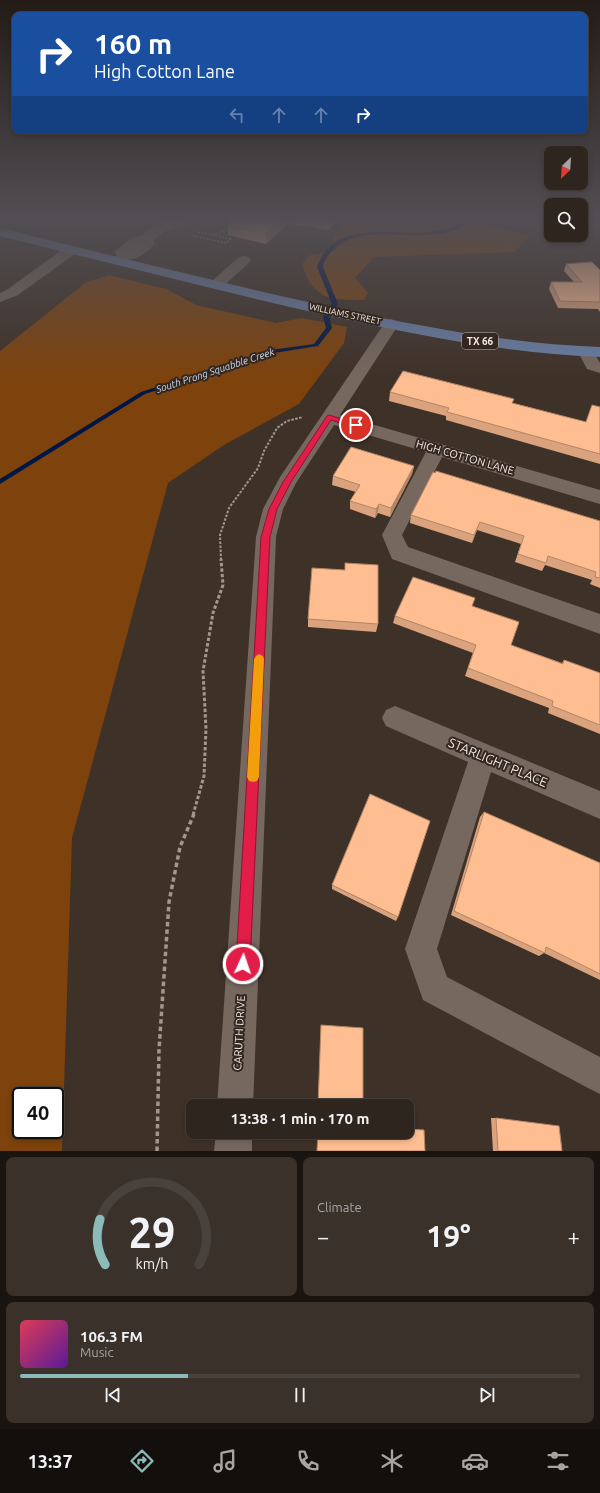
<!DOCTYPE html>
<meta charset="utf-8">
<style>
:root{--surface:#2e251e;--page:#3a312b;--text:#f1f3f6;--muted:#a7a5a4;--line:#49423c;--accent:#8bbbb9}
body{margin:0;font-family:Ubuntu,sans-serif;background:var(--page);color:var(--text);height:100vh;display:flex;flex-direction:column;font-size:15px;white-space:nowrap}
*{box-sizing:border-box;margin:0}
p{font-size:13px;color:var(--muted)}
.icon{flex:none;width:22px;height:22px;fill:none;stroke:currentColor;stroke-width:2;stroke-linecap:round;stroke-linejoin:round}
.map{position:relative;height:1151px;overflow:hidden}
.panel{display:flex;flex-direction:column;gap:6px;padding:6px;background:#191410;flex:1}
.panel>*{flex:none}
.top-card{position:absolute;left:12px;top:12px;width:576px;height:122px;border-radius:8px;box-shadow:0 2px 6px #0003,0 0 0 1px var(--line);background:#1a4fa0;color:#fff;overflow:hidden}
.needle{width:26px;rotate:205deg}
.fabs{position:absolute;left:544px;top:146px;display:grid;gap:8px}
.fabs a{display:grid;place-items:center;width:44px;height:44px;border-radius:8px;background:var(--surface);box-shadow:0 2px 6px #0003,0 0 0 1px var(--line);font-size:20px}
.speed{position:absolute;left:12px;top:1087px;display:flex;gap:8px;font-size:20px;font-weight:700;text-align:center}
.speed>*{display:grid;place-content:center;width:52px;height:52px;border-radius:50%;background:var(--surface);box-shadow:0 2px 6px #0003,0 0 0 1px var(--line);line-height:1}
.speed .limit{border:2px solid #111;border-radius:6px;background:#fff;color:#111}
.pin{position:absolute;display:grid;place-items:center;width:34px;height:34px;color:#fff;margin:-17px;border:2px solid #fff;border-radius:50%;box-shadow:0 1px 4px #0007}
.me{position:absolute;width:44px;margin:-22px;rotate:3deg;stroke-linejoin:round;filter:drop-shadow(0 0 3px #0008)}
.turn{display:flex;align-items:center;gap:14px;height:84px;padding:0 16px;font-size:18px}
.turn .icon{width:52px;height:52px;stroke-width:2.5}
.turn b{display:block;font-size:28px;line-height:34px}
.lanes{display:flex;align-items:center;height:38px;padding:0 16px;background:#0003;justify-content:center;gap:20px;direction:ltr}
.lanes .off{opacity:.35}
.big{font-size:30px;font-weight:700;line-height:1.1}
.panel .card{flex:1;display:flex;flex-direction:column;justify-content:center;gap:6px;min-width:0;padding:0 14px;border-radius:8px;background:var(--page)}
.panel .dial{align-items:center;gap:0}
.dial svg{height:104px;overflow:visible;fill:none;stroke:var(--line);stroke-width:7;stroke-linecap:round;text-anchor:middle}
.dial text{fill:var(--text);stroke:none}
.song{display:flex;align-items:center;gap:12px}
.cover{width:48px;height:48px;border-radius:6px;background:linear-gradient(135deg,hsl(350 70% 55%),hsl(270 70% 35%))}
.played{height:4px;border-radius:2px;background:linear-gradient(90deg,var(--accent) 30%,var(--line) 30%)}
.keys{display:flex;justify-content:space-around;direction:ltr}
.heat{display:flex;justify-content:space-between;align-items:center;font-size:22px;direction:ltr}
.panel .tiles{flex:1;display:grid;gap:6px;grid-template-columns:1fr 1fr}
.card:last-child{grid-column:span 2}
.trip{position:absolute;left:186px;top:1099px;width:228px;height:40px;border-radius:8px;background:var(--surface);box-shadow:0 2px 6px #0003,0 0 0 1px var(--line);font-weight:700;line-height:40px;text-align:center}
.tab-bar{display:flex;height:64px;justify-content:space-around;align-items:center;background:#120f0c;color:var(--muted)}
.tab-bar .icon{width:28px;height:28px}
.tab-bar .selected{color:var(--accent)}
.tab-bar b{font-size:18px;color:var(--text)}
.map>svg:first-child{display:block}
.green{fill:#7e420c;fill-rule:evenodd}
.lines{fill:none;stroke-linecap:round;stroke-linejoin:round}
.stream{fill:#001645;fill-rule:evenodd}
.path-far3{stroke:#a19690;stroke-width:1.5;stroke-dasharray:2 1.5;stroke-linecap:butt}
.path-far2{stroke:#a19690;stroke-width:2;stroke-dasharray:2.5 1.5;stroke-linecap:butt}
.path-far1{stroke:#a19690;stroke-width:3;stroke-dasharray:3.5 2;stroke-linecap:butt}
.path{stroke:#a19690;stroke-width:3.5;stroke-dasharray:4.5 3;stroke-linecap:butt}
.minor{fill:#76685e;fill-rule:evenodd}
.major{fill:#697ea4;fill-rule:evenodd}
.wall{fill:#daa37e}
.shaded-wall{fill:#b28566}
.building{fill:#febe92;stroke:#b28566}
.route{fill:#e11d48;stroke:#92132f}
.slow{fill:#f59e0b}
.labels{text-anchor:middle;stroke-width:4;stroke-linejoin:round;paint-order:stroke}
.far-street-label{font-size:9px;fill:#f3eae5;stroke:#33271f}
.shield{fill:#33271f;stroke:#b9b0aa;stroke-width:1}
.shield-label{font-size:10px;font-weight:bold;fill:#f3eae5}
.far-water-label{font-size:10px;font-style:italic;fill:#ccd8eb;stroke:#33271f}
.street-label{font-size:11px;fill:#f3eae5;stroke:#33271f}
.near-street-label{font-size:13px;fill:#f3eae5;stroke:#33271f}
</style>
<div class="map">
<svg width="600" height="1151" viewBox="0 0 600 1151">
<rect width="100%" height="100%" fill="#3e3128"/>
<g class="green">
<path d="M352,218H492L483,224L530,236L515,252L374,257L355,278L368,293L364,300C330,300 313,300 302,264L310,255L337,250L332,236Z"/>
<path d="M109,275L166,289L196,305L276,323L302,318L347,327L344,343L299,404L224,445L168,483L72,838L62,1151H0V351L85,283ZM21,1096H55V1130H21Z"/>
</g>
<g class="lines">
<path class="stream" d="M470,218H474C432,258 350,206 323,265V267L338,304L329,316L332,328L318,346L274,353L145,394L0,484V479L141,392L271,350L314,344L326,328L323,316L332,304L317,267C333,221 384,234 420,233C438,232 455,228 470,218Z"/>
<g class="path-far3">
<path d="M231,218V221L234,223"/>
<path d="M206,220L215,218"/>
<path d="M198,232L231,239"/>
<path d="M212,235L230,229"/>
<path d="M193,236L226,243L232,238"/>
</g>
<path class="path-far2" d="M221,560L220,535L229,508L258,468L264,451L277,428L287,421L303,417"/>
<path class="path-far1" d="M193,815L204,776L206,729L203,671L213,613L223,585L221,559"/>
<path class="path" d="M157,1151L159,1050L169,902L180,847L194,814"/>
<g class="minor">
<path d="M163,218H194L192,221L164,232L153,240L155,243C151,248 143,255 137,258C134,259 130,258 128,260C122,263 121,266 113,264L111,261L117,255L114,252L131,238L141,236Z"/>
<path d="M71,246L76,247L78,250L76,253L18,295L0,302V293L8,289L66,247Z"/>
<path d="M244,256L249,257L251,260L249,263L222,287L217,288L212,287L210,284L212,281L239,257Z"/>
<path d="M391,319L396,321L399,324L340,415L600,490V504L442,457L402,535L408,547L600,614V634L392,559L382,535L426,452L334,425L296,483L283,509L276,537L253,1106H217L256,537L263,509L280,477L386,321Z"/>
<path d="M586,347L592,349L600,363V373L587,369L578,352L580,349Z"/>
<path d="M395,706L600,791V819L491,772L437,949L447,977L600,1057V1094L588,1088L423,1000L405,949L468,762L386,726L382,718L386,710Z"/>
<path d="M216,1132H252V1151H214Z"/>
</g>
<path class="major" d="M0,228C97,252 193,276 290,298C393,321 495,343 600,347V357C495,353 393,330 290,307C193,284 97,260 0,236Z"/>
</g>
<g class="wall">
<path d="M88,218H100L97,220Z"/>
<path d="M236,218H340L328,230L288,223L266,244L228,235V225Z"/>
<path d="M566,264L600,270V312L598,309L558,308L549,289L551,282H574L564,271Z"/>
<path d="M390,392L513,403L586,422L600,407V464L446,420V416L389,401Z"/>
<path d="M414,466L412,474L390,517L378,513L375,518L350,509V501L356,492L332,485L333,476Z"/>
<path d="M411,515L600,521V588L590,584L592,580L545,565L542,571L515,562L521,544L477,530L472,543L410,523Z"/>
<path d="M345,563L378,624L376,632L308,627V619L345,570Z"/>
<path d="M473,606L511,645L562,663L564,660L600,673V734L548,713L549,708L465,676L473,653L393,623L395,616Z"/>
<path d="M484,812L600,863V980L544,953L539,956L451,915L480,817Z"/>
<path d="M332,885L398,917L396,921L332,889Z"/>
<path d="M321,1025L363,1106H318Z"/>
<path d="M491,1118H496L562,1151H493Z"/>
</g>
<g class="shaded-wall">
<path d="M283,218H288V223L266,244V233Z"/>
<path d="M331,218H340L328,230V220Z"/>
<path d="M414,466L412,474L390,517L391,508Z"/>
<path d="M379,504L378,513L375,518L376,509Z"/>
<path d="M480,522L477,530L472,543L474,535Z"/>
</g>
<g class="building">
<path d="M236,218H283L266,233L228,225Z"/>
<path d="M312,218H331L328,220Z"/>
<path d="M592,262L600,270V302L560,301L551,282H582L566,264Z"/>
<path d="M403,371L514,399L512,403L586,422L592,405L600,407V454L447,412L449,408L390,392Z"/>
<path d="M351,447L414,466L391,508L379,504L376,509L350,501L360,485L333,476Z"/>
<path d="M436,471L600,521V578L595,577L596,572L548,556L546,563L518,554L524,536L480,522L474,535L411,515L433,472L435,473Z"/>
<path d="M345,563L378,565V624L308,619L312,568L345,570Z"/>
<path d="M413,577L475,598L472,606L519,622L511,645L563,664L564,660L600,673V725L552,706L553,701L468,668L476,645L395,616Z"/>
<path d="M370,794L430,821L398,917L332,885Z"/>
<path d="M484,812L600,863V974L546,947L545,953L454,911Z"/>
<path d="M321,1025L363,1028V1106H318Z"/>
<path d="M496,1118L559,1126L562,1151H498Z"/>
<path d="M407,1129L424,1130L425,1151H317L318,1132H407Z"/>
</g>
<linearGradient id="sky" x2="0" y2="1"><stop stop-color="#221b16"/><stop offset="0.58" stop-color="#524e53"/><stop offset="1" stop-color="#524e53" stop-opacity="0"/></linearGradient>
<rect width="600" height="379" fill="url(#sky)"/>
<path class="route" d="M329,415L359,424L360,425L356,428L331,420L291,482L277,509L270,537L250,964L248,968L243,970L238,968L236,964L261,537L269,509L283,482L327,416Z"/>
<path class="slow" d="M259,654L263,656L264,659L259,777L257,781L253,782L249,781L247,777L254,659L256,656Z"/>
<g class="labels">
<g class="far-street-label">
<text transform="translate(345 314) rotate(12)" y="3">WILLIAMS STREET</text>
</g>
<rect class="shield" x="462" y="333" width="36" height="16" rx="3"/>
<g class="shield-label">
<text x="480" y="345">TX 66</text>
</g>
<g class="far-water-label">
<text transform="translate(215 370) rotate(-18)" y="4">South Prong Squabble Creek</text>
</g>
<g class="street-label">
<text transform="translate(465 457) rotate(16)" y="4">HIGH COTTON LANE</text>
<text transform="translate(239 1033) rotate(-87)" y="4">CARUTH DRIVE</text>
</g>
<g class="near-street-label">
<text transform="translate(498 762) rotate(23)" y="5">STARLIGHT PLACE</text>
</g>
</g>
</svg>
<div class="fabs">
<a><svg class="needle" viewBox="-14 -14 28 28"><path d="M0-13l5 13h-10z" fill="#e53935"/><path d="M0 13l5-13h-10z" fill="#a7a5a4"/></svg></a>
<a><svg class="icon" aria-label="search" viewBox="0 0 24 24"><circle cx="10" cy="10" r="6"/><path d="M15 15l6 6"/></svg></a>
</div>
<div class="speed"><div class="limit">40</div></div>
<div class="pin" style="left:356px;top:425px;background:#d93025"><svg class="icon" aria-label="arrive" viewBox="0 0 24 24"><path d="M6 21V4h12l-3 4 3 4H6"/></svg></div>
<svg class="me" style="left:243px;top:964px" viewBox="-20 -20 40 40"><circle r="17" fill="#e11d48" stroke="#fff" stroke-width="3"/><path d="M0-11L8 9 0 5-8 9z" fill="#fff"/></svg>
<div class="trip">13:38 · 1 min · 170 m</div>
<div class="top-card">
<div class="turn"><svg class="icon" aria-label="right" viewBox="0 0 24 24"><path d="M7 20v-9h11M14 6l5 5-5 5"/></svg><div><b>160 m</b>High Cotton Lane</div></div>
<div class="lanes"><svg class="icon off" aria-label="left" viewBox="0 0 24 24"><path d="M17 20v-9H6M10 6l-5 5 5 5"/></svg><svg class="icon off" aria-label="ahead" viewBox="0 0 24 24"><path d="M12 20V5M6 11l6-6 6 6"/></svg><svg class="icon off" aria-label="ahead" viewBox="0 0 24 24"><path d="M12 20V5M6 11l6-6 6 6"/></svg><svg class="icon" aria-label="right" viewBox="0 0 24 24"><path d="M7 20v-9h11M14 6l5 5-5 5"/></svg></div>
</div>
</div>
<section class="panel">
<div class="tiles">
<div class="card dial"><svg viewBox="0 0 100 80">
<path d="M14 69A42 42 0 1 1 86 69"/>
<path d="M14 69A42 42 0 0 1 10 34" stroke="#8bbbb9"/>
<text x="50" y="56" font-size="32" font-weight="700">29</text>
<text x="50" y="72" font-size="11">km/h</text>
</svg></div>
<div class="card"><p>Climate</p>
<div class="heat"><a>−</a><b class="big">19°</b><a>+</a></div>
</div>
<div class="card">
<div class="song"><i class="cover"></i><div><b>106.3 FM</b><p>Music</p></div></div>
<div class="played"></div>
<div class="keys"><svg class="icon" aria-label="previous" viewBox="0 0 24 24"><path d="M18 5L8 12l10 7zM5 5v14"/></svg><svg class="icon" aria-label="pause" viewBox="0 0 24 24"><path d="M8 5v14M16 5v14"/></svg><svg class="icon" aria-label="next" viewBox="0 0 24 24"><path d="M6 5l10 7-10 7zM19 5v14"/></svg></div>
</div>
</div>
</section>
<nav class="tab-bar">
<b>13:37</b>
<svg class="icon selected" aria-label="directions" viewBox="0 0 24 24"><path d="M12 3l9 9-9 9-9-9zM9 14v-3h6M13 9l2 2-2 2"/></svg>
<svg class="icon" aria-label="music" viewBox="0 0 24 24"><path d="M9 18V5l10-2v13"/><circle cx="6" cy="18" r="3"/><circle cx="16" cy="16" r="3"/></svg>
<svg class="icon" aria-label="phone" viewBox="0 0 24 24"><path d="M5 4h4l2 5-3 2q2 4 5 5l2-3 5 2v4C11 20 4 13 5 4z"/></svg>
<svg class="icon" aria-label="climate" viewBox="0 0 24 24"><path d="M12 3v18M4 7l16 10M4 17L20 7"/></svg>
<svg class="icon" aria-label="car" viewBox="0 0 24 24"><path d="M5 17H2v-5l4-1 3-4h7l3 4 3 1v5h-3M9 17h6M6 11h13"/><circle cx="7" cy="17" r="2"/><circle cx="17" cy="17" r="2"/></svg>
<svg class="icon" aria-label="filters" viewBox="0 0 24 24"><path d="M4 7h16M4 17h16"/><circle cx="9" cy="7" r="2"/><circle cx="15" cy="17" r="2"/></svg>
</nav>
